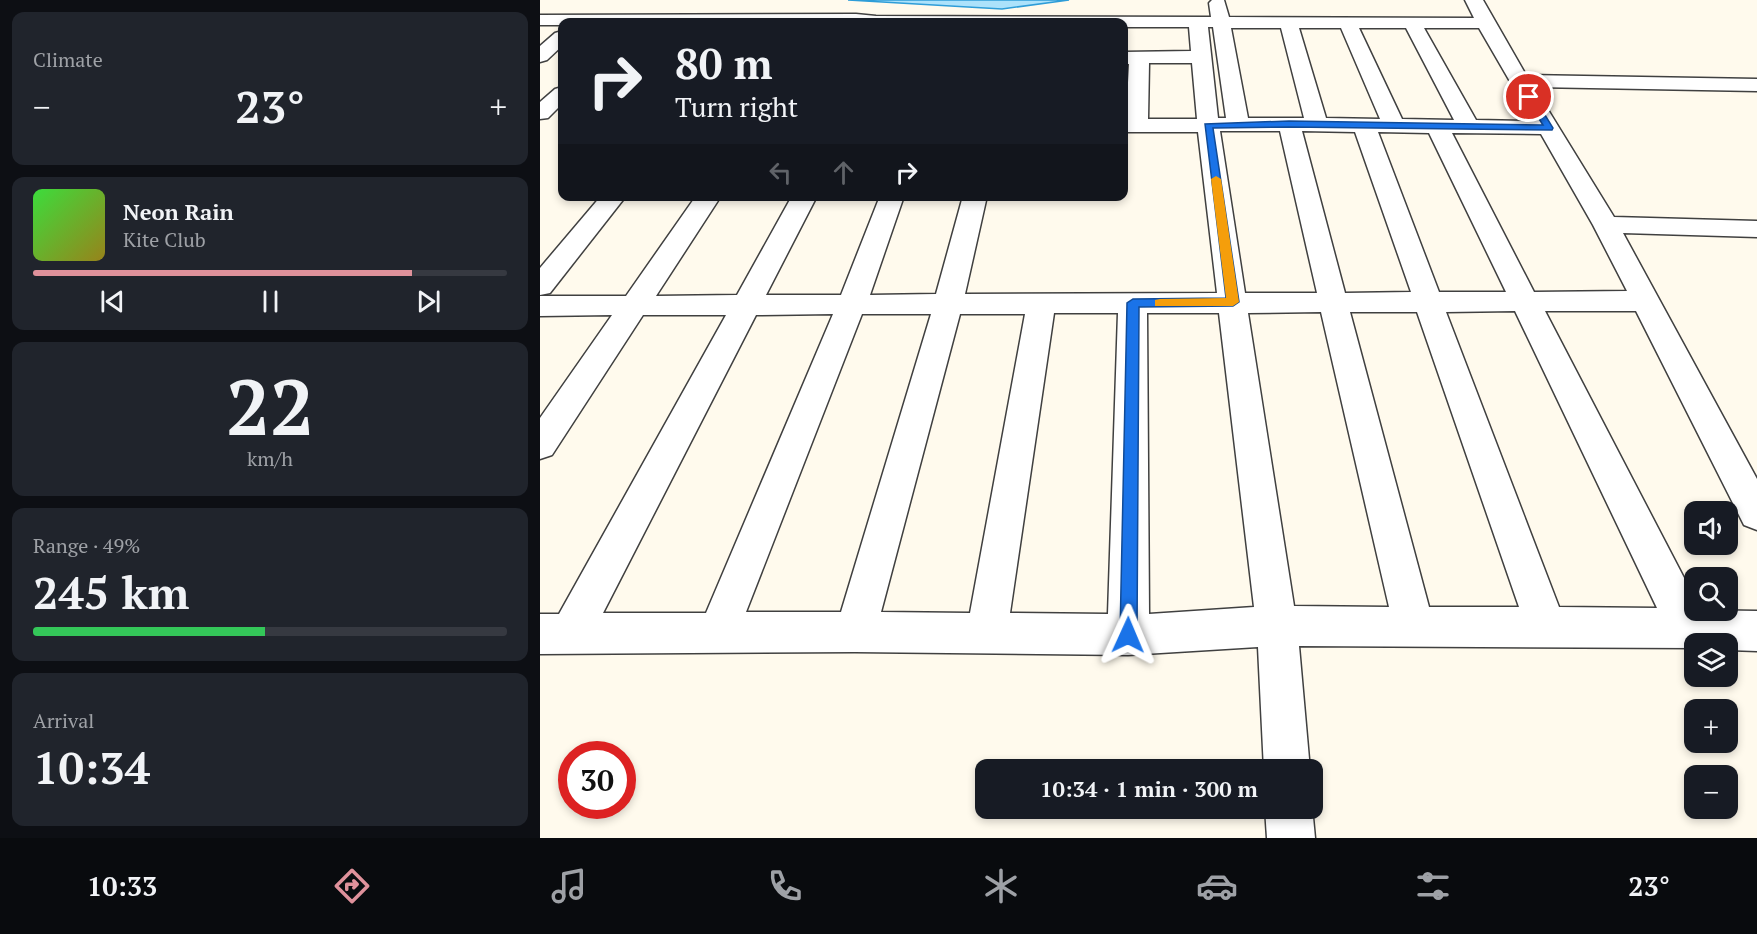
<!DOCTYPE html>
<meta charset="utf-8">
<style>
:root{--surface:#171b24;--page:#20242c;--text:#f1f3f6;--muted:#9ea1a6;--line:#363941;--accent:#df919b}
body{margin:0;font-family:"PT Serif",serif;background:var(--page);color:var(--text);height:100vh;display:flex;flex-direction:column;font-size:22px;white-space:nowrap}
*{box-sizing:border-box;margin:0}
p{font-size:20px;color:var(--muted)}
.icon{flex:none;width:33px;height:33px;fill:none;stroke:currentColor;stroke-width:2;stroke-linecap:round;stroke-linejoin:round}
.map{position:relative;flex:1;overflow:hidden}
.sheet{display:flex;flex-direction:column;gap:12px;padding:12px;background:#0d0f14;width:540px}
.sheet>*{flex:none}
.top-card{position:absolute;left:18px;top:18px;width:570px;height:183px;border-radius:12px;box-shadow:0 3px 9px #0003;background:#171b24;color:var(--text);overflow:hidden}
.fabs{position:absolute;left:1144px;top:501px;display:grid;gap:12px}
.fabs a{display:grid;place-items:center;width:54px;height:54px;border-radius:12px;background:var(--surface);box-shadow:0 3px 9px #0003;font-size:30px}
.speed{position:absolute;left:18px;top:741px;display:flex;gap:12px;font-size:30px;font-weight:700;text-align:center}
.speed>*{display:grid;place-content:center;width:78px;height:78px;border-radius:50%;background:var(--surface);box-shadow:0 3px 9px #0003;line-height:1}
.speed .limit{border:9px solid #d22;background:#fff;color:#111}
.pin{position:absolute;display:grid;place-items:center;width:51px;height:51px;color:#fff;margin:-26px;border:3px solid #fff;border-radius:50%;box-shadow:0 2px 6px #0007}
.me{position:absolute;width:66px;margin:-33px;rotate:1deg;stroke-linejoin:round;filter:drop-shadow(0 0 4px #0008)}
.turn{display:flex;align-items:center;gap:21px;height:126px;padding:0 18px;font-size:27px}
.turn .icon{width:78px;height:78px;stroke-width:2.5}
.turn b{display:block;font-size:42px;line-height:51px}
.lanes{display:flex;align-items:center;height:57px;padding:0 18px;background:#0003;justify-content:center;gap:30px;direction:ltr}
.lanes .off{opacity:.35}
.big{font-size:45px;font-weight:700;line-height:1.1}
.sheet .widget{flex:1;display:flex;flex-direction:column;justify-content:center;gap:9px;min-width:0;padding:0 21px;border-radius:12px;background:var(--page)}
.sheet .dial{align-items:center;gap:0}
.dial b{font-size:78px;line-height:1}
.song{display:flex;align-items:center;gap:18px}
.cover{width:72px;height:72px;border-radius:9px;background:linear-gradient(135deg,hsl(120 70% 55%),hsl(50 70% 35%))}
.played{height:6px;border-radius:3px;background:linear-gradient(90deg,var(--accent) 80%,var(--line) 80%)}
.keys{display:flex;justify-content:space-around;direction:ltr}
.heat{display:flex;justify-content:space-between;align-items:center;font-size:33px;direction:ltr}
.charge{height:9px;border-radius:4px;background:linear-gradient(90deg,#34c759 49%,var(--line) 0)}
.trip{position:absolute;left:435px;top:759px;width:348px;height:60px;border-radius:12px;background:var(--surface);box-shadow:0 3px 9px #0003;font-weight:700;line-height:60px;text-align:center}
.tabs{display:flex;height:96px;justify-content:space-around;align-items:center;background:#090b0e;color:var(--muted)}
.tabs .icon{width:42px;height:42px}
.tabs .active{color:var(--accent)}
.tabs b{font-size:27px;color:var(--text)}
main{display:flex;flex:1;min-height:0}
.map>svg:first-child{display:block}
.water{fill:#ace2fb;stroke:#2e9dd8;stroke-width:1.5}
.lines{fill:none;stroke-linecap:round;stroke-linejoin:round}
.minor-casing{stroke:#404040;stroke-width:3}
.minor{fill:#fff;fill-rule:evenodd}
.route{fill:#1a73e8;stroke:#114b97;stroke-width:1.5}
.slow{fill:#f59e0b}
</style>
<main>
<section class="sheet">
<div class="widget"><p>Climate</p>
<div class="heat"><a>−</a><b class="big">23°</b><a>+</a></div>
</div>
<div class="widget">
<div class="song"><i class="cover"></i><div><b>Neon Rain</b><p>Kite Club</p></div></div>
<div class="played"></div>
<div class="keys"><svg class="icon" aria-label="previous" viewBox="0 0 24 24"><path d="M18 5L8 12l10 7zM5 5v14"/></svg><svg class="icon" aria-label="pause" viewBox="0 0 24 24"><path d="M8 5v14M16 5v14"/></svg><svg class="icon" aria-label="next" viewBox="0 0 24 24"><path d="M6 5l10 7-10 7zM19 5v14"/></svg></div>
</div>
<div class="widget dial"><b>22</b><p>km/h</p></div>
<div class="widget"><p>Range · 49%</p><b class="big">245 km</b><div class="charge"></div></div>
<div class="widget"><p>Arrival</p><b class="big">10:34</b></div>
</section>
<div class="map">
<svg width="1217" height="838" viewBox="0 0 1217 838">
<rect width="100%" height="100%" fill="#fffaed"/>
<path class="water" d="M308,0H529L462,9Z"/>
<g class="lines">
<g class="minor-casing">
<g id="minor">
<path d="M672,0H684L689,17L934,18L925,0H943L986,75L1217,79V91L994,87L1074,217L1217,221V237L1083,233L1217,479V530L1204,525L1096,311H1005L1155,599V610L1217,611V651L1188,650V644H1155V648L759,646L770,770H724L718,647L588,655L315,652L0,654V614H19L186,315H103L12,455L0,459V418L72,315L0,316V296H86L156,196H181L116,296L197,295L252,196H277L226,295H301L340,196H364L330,295L396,294L423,196H447L425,294L677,293L658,132H584V120L586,119L589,64H584V52L651,51L649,27H584V22H22V25H0V15L316,14L336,16L671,17L669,3ZM668,27H673L686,118H678ZM691,28H741L764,118H708ZM759,28H801L840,119L786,118ZM819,28H866L914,120L862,119ZM884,28H939L993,121L936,120ZM609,63H652L657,119H608ZM680,131H740L777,293H705ZM762,131L815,132L871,292L805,293ZM838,132L889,133L966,292H899ZM912,133L1001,134L1053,225L1087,291L994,292ZM975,311L1117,608L1019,607L906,312ZM781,312L849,607L754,606L708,313ZM810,312H877L979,607H889ZM514,313H578L568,614L470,613ZM607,313H679L714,607L609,614ZM293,314L166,613H63L216,315ZM322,314H391L301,612H206ZM420,314H485L430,613L341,612Z"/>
<path d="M22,31V46L7,60L0,62V46L15,33Z"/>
<path d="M22,87V104L8,118L0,119V102L15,89Z"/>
<path d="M61,196H86L10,293L0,295V268Z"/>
<path d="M772,807L775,838H727L725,808Z"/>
</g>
</g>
<use href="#minor" class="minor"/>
</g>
<path class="route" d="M989,94L994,97L1013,128L1012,130L749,127L673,128L699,302L693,306L599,307L597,635L594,641L588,644L582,641L580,635L587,303L593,299L686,298L665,124L749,121L1003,125L985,97Z"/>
<path class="slow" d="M676,176L681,179L699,302L693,306H615V300L620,299L686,298L671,179Z"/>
</svg>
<div class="fabs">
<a><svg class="icon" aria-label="sound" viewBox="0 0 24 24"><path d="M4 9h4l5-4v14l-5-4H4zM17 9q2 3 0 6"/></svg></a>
<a><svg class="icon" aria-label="search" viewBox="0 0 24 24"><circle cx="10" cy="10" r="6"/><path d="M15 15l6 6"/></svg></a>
<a><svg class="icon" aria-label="layers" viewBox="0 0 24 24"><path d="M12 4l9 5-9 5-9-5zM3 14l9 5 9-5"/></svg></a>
<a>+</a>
<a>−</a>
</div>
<div class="speed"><div class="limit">30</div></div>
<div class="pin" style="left:989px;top:97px;background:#d93025"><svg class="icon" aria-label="arrive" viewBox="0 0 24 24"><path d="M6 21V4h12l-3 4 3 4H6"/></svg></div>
<svg class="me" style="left:588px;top:635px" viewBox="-20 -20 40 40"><path d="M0-17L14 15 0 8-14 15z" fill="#1a73e8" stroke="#fff" stroke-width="4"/></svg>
<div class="trip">10:34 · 1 min · 300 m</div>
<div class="top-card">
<div class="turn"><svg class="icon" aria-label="right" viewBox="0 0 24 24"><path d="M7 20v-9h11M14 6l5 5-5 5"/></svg><div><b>80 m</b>Turn right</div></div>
<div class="lanes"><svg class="icon off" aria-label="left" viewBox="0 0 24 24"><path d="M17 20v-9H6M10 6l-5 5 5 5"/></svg><svg class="icon off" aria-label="ahead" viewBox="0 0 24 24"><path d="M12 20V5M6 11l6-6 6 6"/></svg><svg class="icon" aria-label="right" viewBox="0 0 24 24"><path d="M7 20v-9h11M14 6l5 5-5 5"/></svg></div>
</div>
</div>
</main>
<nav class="tabs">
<b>10:33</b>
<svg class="icon active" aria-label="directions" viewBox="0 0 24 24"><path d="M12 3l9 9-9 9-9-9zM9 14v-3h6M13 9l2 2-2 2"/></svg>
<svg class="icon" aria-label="music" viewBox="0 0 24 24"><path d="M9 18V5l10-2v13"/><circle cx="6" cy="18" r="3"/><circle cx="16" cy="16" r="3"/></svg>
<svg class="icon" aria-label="phone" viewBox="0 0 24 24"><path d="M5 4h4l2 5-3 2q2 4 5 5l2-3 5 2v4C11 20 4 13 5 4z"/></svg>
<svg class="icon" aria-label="climate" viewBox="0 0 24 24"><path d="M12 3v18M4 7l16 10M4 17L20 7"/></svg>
<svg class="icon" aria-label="car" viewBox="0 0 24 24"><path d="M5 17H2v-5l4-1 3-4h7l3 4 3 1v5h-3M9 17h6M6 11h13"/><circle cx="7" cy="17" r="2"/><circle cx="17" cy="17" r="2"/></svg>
<svg class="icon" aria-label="filters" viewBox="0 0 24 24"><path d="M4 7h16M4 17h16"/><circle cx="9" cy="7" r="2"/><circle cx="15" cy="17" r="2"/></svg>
<b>23°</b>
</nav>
